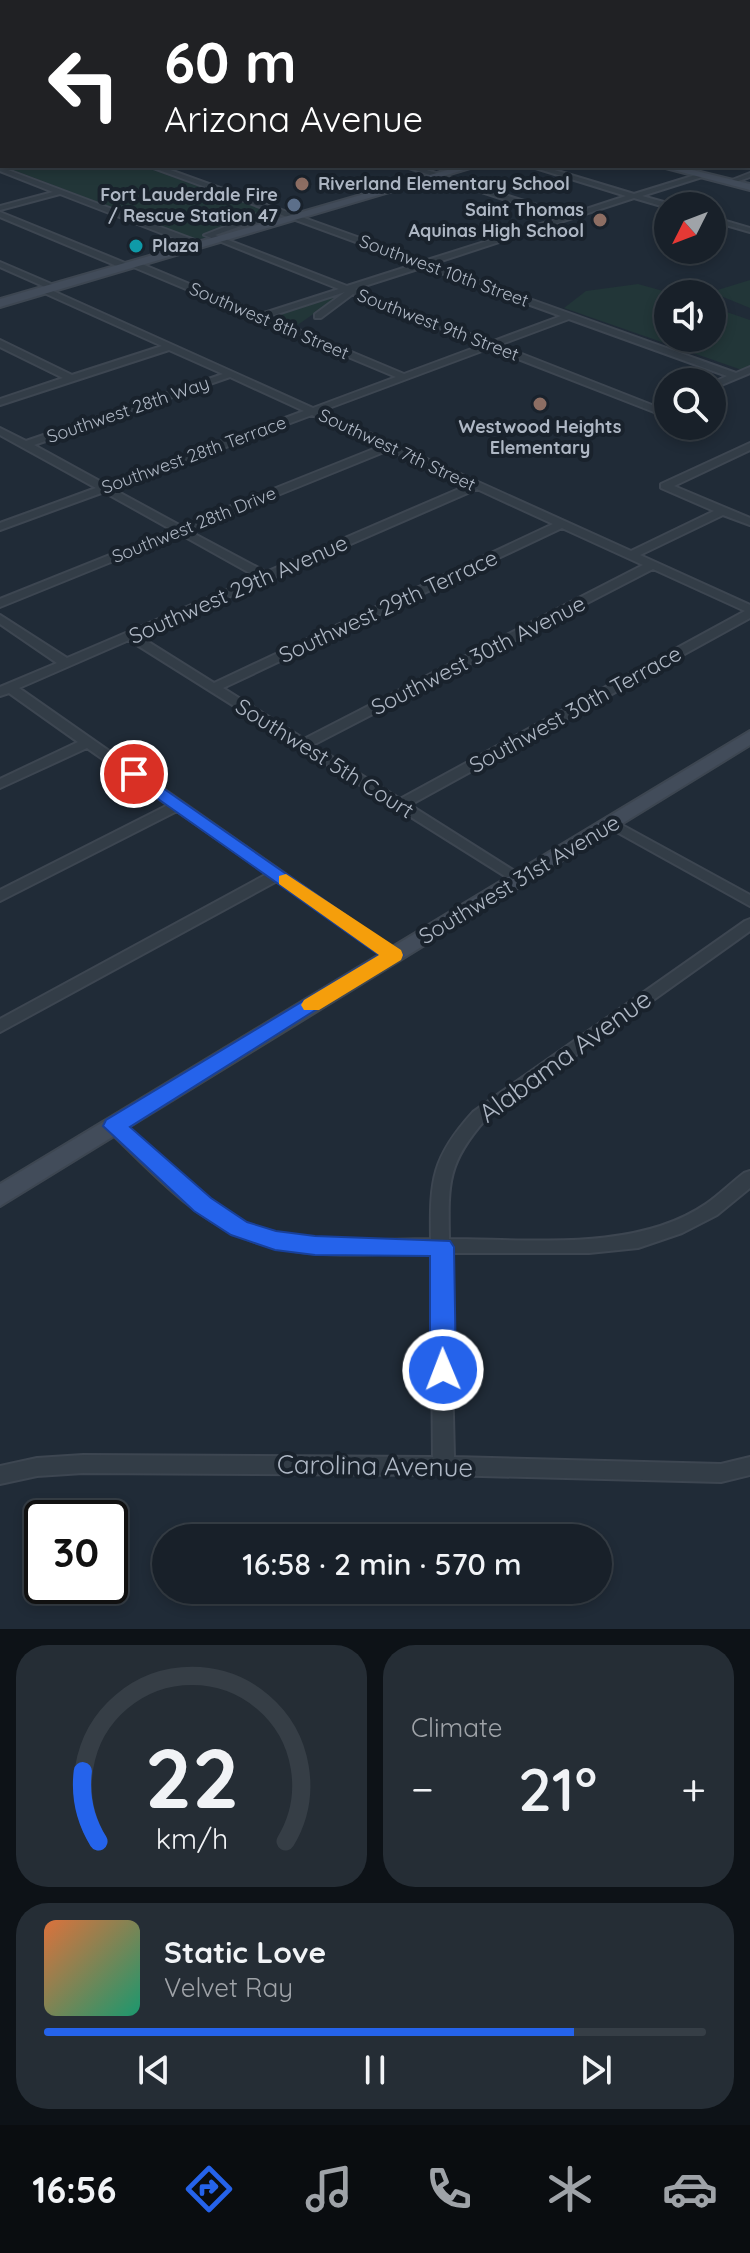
<!DOCTYPE html>
<meta charset="utf-8">
<style>
:root{--surface:#182029;--page:#252d35;--text:#f1f3f6;--muted:#9fa3a8;--line:#363e46;--accent:#2563eb}
body{margin:0;font-family:Quicksand,sans-serif;background:var(--page);color:var(--text);height:100vh;display:flex;flex-direction:column;font-size:30px;white-space:nowrap}
*{box-sizing:border-box;margin:0}
p{font-size:26px;color:var(--muted)}
.icon{flex:none;width:44px;height:44px;fill:none;stroke:currentColor;stroke-width:2;stroke-linecap:round;stroke-linejoin:round}
.map{position:relative;height:1629px;overflow:hidden}
.details{display:flex;flex-direction:column;gap:16px;padding:16px;background:#0d1217;flex:1}
.details>*{flex:none}
.guide{position:absolute;left:0px;top:0px;width:750px;height:168px;box-shadow:0 4px 12px #0003,0 0 0 2px var(--line);background:#202124;color:#fff;overflow:hidden}
.needle{width:52px;rotate:228deg}
.tools{position:absolute;left:654px;top:192px;display:grid;gap:16px}
.tools a{display:grid;place-items:center;width:72px;height:72px;border-radius:50%;background:var(--surface);box-shadow:0 4px 12px #0003,0 0 0 2px var(--line);font-size:40px}
.speed{position:absolute;left:24px;top:1500px;display:flex;gap:16px;font-size:40px;font-weight:700;text-align:center}
.speed>*{display:grid;place-content:center;width:104px;height:104px;border-radius:50%;background:var(--surface);box-shadow:0 4px 12px #0003,0 0 0 2px var(--line);line-height:1}
.speed .limit{border:4px solid #111;border-radius:12px;background:#fff;color:#111}
.pin{position:absolute;display:grid;place-items:center;width:68px;height:68px;color:#fff;margin:-34px;border:4px solid #fff;border-radius:50%;box-shadow:0 2px 8px #0007}
.me{position:absolute;width:88px;margin:-44px;rotate:359deg;stroke-linejoin:round;filter:drop-shadow(0 0 6px #0008)}
.turn{display:flex;align-items:center;gap:28px;height:168px;padding:0 32px;font-size:36px}
.turn .icon{width:104px;height:104px;stroke-width:2.5}
.turn b{display:block;font-size:56px;line-height:68px}
.big{font-size:60px;font-weight:600;line-height:1.1}
.details .widget{flex:1;display:flex;flex-direction:column;justify-content:center;gap:12px;min-width:0;padding:0 28px;border-radius:32px;background:var(--page)}
.details .dial{align-items:center;gap:0}
.dial svg{height:208px;overflow:visible;fill:none;stroke:var(--line);stroke-width:7;stroke-linecap:round;text-anchor:middle}
.dial text{fill:var(--text);stroke:none}
.song{display:flex;align-items:center;gap:24px}
.cover{width:96px;height:96px;border-radius:12px;background:linear-gradient(135deg,hsl(20 70% 55%),hsl(160 70% 35%))}
.played{height:8px;border-radius:4px;background:linear-gradient(90deg,var(--accent) 80%,var(--line) 80%)}
.keys{display:flex;justify-content:space-around;direction:ltr}
.heat{display:flex;justify-content:space-between;align-items:center;font-size:44px;direction:ltr}
.details .tiles{flex:1;display:grid;gap:16px;grid-template-columns:1fr 1fr}
.widget:last-child{grid-column:span 2}
.trip{position:absolute;left:152px;top:1524px;width:460px;height:80px;border-radius:40px;background:var(--surface);box-shadow:0 4px 12px #0003,0 0 0 2px var(--line);font-weight:600;line-height:80px;text-align:center}
.tab-bar{display:flex;height:128px;justify-content:space-around;align-items:center;background:#0a0d10;color:var(--muted)}
.tab-bar .icon{width:56px;height:56px}
.tab-bar .active{color:var(--accent)}
.tab-bar b{font-size:36px;color:var(--text)}
.map>svg:first-child{display:block}
.green{fill:#223638}
.lines{fill:none;stroke-linecap:round;stroke-linejoin:round}
.street-casing{stroke:#3d4651;stroke-width:4}
.secondary-casing{stroke:#3d4651;stroke-width:4}
.highway-casing{stroke:#3e4752;stroke-width:4}
.street{fill:#333d47;fill-rule:evenodd}
.secondary{fill:#424c5a;fill-rule:evenodd}
.highway{fill:#6d6051;fill-rule:evenodd}
.rail{stroke:#55616e;stroke-width:2;stroke-dasharray:3 3;stroke-linecap:butt}
.route{fill:#2563eb;stroke:#184099;stroke-width:2}
.slow{fill:#f59e0b}
.education-dot{fill:#8d6e63;stroke:#19222c;stroke-width:3}
.service-dot{fill:#5c6f8a;stroke:#19222c;stroke-width:3}
.culture-dot{fill:#0f9aa8;stroke:#19222c;stroke-width:3}
.labels{text-anchor:middle;stroke-width:8;stroke-linejoin:round;paint-order:stroke}
.far-poi-label{font-size:18px;font-weight:bold;fill:#aeb7c4;stroke:#19222c;text-anchor:start}
.far-street-label{font-size:18px;fill:#aeb7c4;stroke:#19222c}
.street-label{font-size:22px;fill:#aeb7c4;stroke:#19222c}
.near-street-label{font-size:26px;fill:#aeb7c4;stroke:#19222c}
</style>
<div class="map">
<svg width="750" height="1629" viewBox="0 0 750 1629">
<rect width="100%" height="100%" fill="#202b37"/>
<g class="green">
<path d="M0,134L2,166H142L280,216L197,240L0,165Z"/>
<path d="M750,280V308L711,292Z"/>
<path d="M638,284L674,294H668V338H712V307L750,320V366L742,370L564,308L586,291Z"/>
<path d="M341,295L293,328L271,319V316Z"/>
</g>
<g class="lines">
<g class="street-casing">
<g id="street">
<rect x="748" y="20" width="2" height="4"/>
<path d="M2,27V31L0,32V28Z"/>
<path d="M748,42L750,43V47L748,46Z"/>
<path d="M748,71L750,72V76L748,75Z"/>
<rect x="0" y="81" width="2" height="4"/>
<rect x="0" y="109" width="2" height="4"/>
<rect x="748" y="114" width="2" height="4"/>
<rect x="0" y="130" width="2" height="4"/>
<path d="M148,166H159L424,261L560,218L403,166H414L568,215L626,196L529,166H541L634,194L702,173V177L642,196L671,204L672,206H668V208L634,198L432,264L736,373L750,367V373L712,389V383L727,376L569,319L499,345L657,407L668,402V409L654,412L490,348L321,411L631,551L714,511L661,488V484L750,443V450L674,486L750,518V525L723,515L640,555L750,605V618L410,805L524,877L526,880L524,883L519,885L129,640L19,688L401,955L398,959H388L277,881L0,1032V1019L267,874L177,811L0,901V890L168,805L87,748L0,788V779L78,742L9,693L0,696V687L57,663L0,624V615L67,658L257,577L180,534L0,607V599L172,530L104,492L0,530V523L96,488L0,435V428L26,441L223,374L169,350L0,405V399L63,378L0,347V340L72,375L162,346L42,292L41,290L45,287L0,267V262L56,286L57,288L53,291L313,408L396,377L131,266V262H137L261,314L339,289L204,235L250,217L245,213L249,211L258,216V220L215,235L347,286L416,264ZM424,267L561,316L491,342L355,289ZM345,292L315,314V318H321L353,294L482,345L404,374L268,317ZM230,377L304,411L105,484L34,445ZM312,415L381,446L181,526L113,489ZM389,450L468,485L266,572L189,531ZM477,489L553,524L214,683L139,636ZM562,528L643,565L304,739L223,688ZM653,569L745,611L400,799L313,745Z"/>
<path d="M0,167L203,243L204,245L197,247L60,194L0,210V206L53,192L0,171Z"/>
<path d="M750,173V177L736,182L732,180Z"/>
<path d="M0,212L130,265L131,267L124,269L0,217Z"/>
<path d="M712,217L750,228V232L712,221Z"/>
<path d="M611,819L750,895V906L606,826L604,823Z"/>
<path d="M750,919V931L485,1120C447,1163 448,1184 449,1239C530,1239 636,1252 706,1204C719,1195 731,1183 744,1173L750,1171V1188L717,1215L682,1233L638,1248L589,1253H449L454,1457L721,1464L750,1457V1475L721,1482L444,1475L83,1473L37,1476L0,1484V1466L37,1458L83,1455L433,1457L431,1253C369,1253 300,1262 242,1237C189,1215 149,1169 108,1130L105,1126L108,1122L114,1120L120,1122C162,1159 205,1211 260,1229C313,1246 375,1239 431,1239C430,1180 432,1157 473,1112L745,921Z"/>
</g>
</g>
<g class="secondary-casing">
<g id="secondary">
<path d="M750,80V86L748,87V81Z"/>
<path d="M461,166H477L0,307V299Z"/>
<path d="M658,166H676L750,184V190Z"/>
<path d="M750,731V745L0,1206V1184Z"/>
</g>
</g>
<g class="highway-casing">
<g id="highway">
<path d="M8,0H29L7,2Z"/>
<path d="M41,0H62L40,2Z"/>
<path d="M76,0H96L75,2Z"/>
</g>
</g>
<use href="#street" class="street"/>
<use href="#secondary" class="secondary"/>
<use href="#highway" class="highway"/>
<path class="rail" d="M96,2L106,0"/>
</g>
<path class="route" d="M134,768L403,955L130,1127L211,1198L247,1222L276,1231L315,1236L450,1241L454,1247L456,1370L452,1378L443,1381L434,1378L430,1370V1256L315,1255L275,1250L231,1235L194,1211L103,1126L106,1120L379,955L127,777V770Z"/>
<path class="slow" d="M286,874L401,950L403,955L401,960L319,1010H304L301,1005L304,1000L379,955L279,884V876Z"/>
<g class="education-dot">
<circle cx="302" cy="184" r="8"/>
<circle cx="600" cy="220" r="8"/>
<circle cx="540" cy="404" r="8"/>
</g>
<circle class="service-dot" cx="294" cy="205" r="8"/>
<circle class="culture-dot" cx="136" cy="246" r="8"/>
<g class="labels">
<g class="far-poi-label">
<text x="318" y="190">Riverland Elementary School</text>
<text x="278" y="201" text-anchor="end">Fort Lauderdale Fire<tspan x="278" dy="21">/ Rescue Station 47</tspan></text>
<text x="584" y="216" text-anchor="end">Saint Thomas<tspan x="584" dy="21">Aquinas High School</tspan></text>
<text x="152" y="252">Plaza</text>
<text x="540" y="433" text-anchor="middle">Westwood Heights<tspan x="540" dy="21">Elementary</tspan></text>
</g>
<g class="far-street-label">
<text transform="translate(444 271) rotate(20)" y="6">Southwest 10th Street</text>
<text transform="translate(269 321) rotate(23)" y="6">Southwest 8th Street</text>
<text transform="translate(438 325) rotate(21)" y="6">Southwest 9th Street</text>
<text transform="translate(128 410) rotate(-19)" y="6">Southwest 28th Way</text>
<text transform="translate(397 450) rotate(25)" y="6">Southwest 7th Street</text>
<text transform="translate(194 455) rotate(-20)" y="6">Southwest 28th Terrace</text>
<text transform="translate(194 525) rotate(-22)" y="6">Southwest 28th Drive</text>
</g>
<g class="street-label">
<text transform="translate(238 589) rotate(-24)" y="8">Southwest 29th Avenue</text>
<text transform="translate(388 606) rotate(-25)" y="8">Southwest 29th Terrace</text>
<text transform="translate(478 655) rotate(-27)" y="8">Southwest 30th Avenue</text>
<text transform="translate(575 709) rotate(-29)" y="8">Southwest 30th Terrace</text>
<text transform="translate(325 758) rotate(32)" y="8">Southwest 5th Court</text>
<text transform="translate(519 879) rotate(-31)" y="8">Southwest 31st Avenue</text>
</g>
<g class="near-street-label">
<text transform="translate(565 1056) rotate(-36)" y="9">Alabama Avenue</text>
<text transform="translate(375 1466) rotate(1)" y="9">Carolina Avenue</text>
</g>
</g>
</svg>
<div class="tools">
<a><svg class="needle" viewBox="-14 -14 28 28"><path d="M0-13l5 13h-10z" fill="#e53935"/><path d="M0 13l5-13h-10z" fill="#9fa3a8"/></svg></a>
<a><svg class="icon" aria-label="sound" viewBox="0 0 24 24"><path d="M4 9h4l5-4v14l-5-4H4zM17 9q2 3 0 6"/></svg></a>
<a><svg class="icon" aria-label="search" viewBox="0 0 24 24"><circle cx="10" cy="10" r="6"/><path d="M15 15l6 6"/></svg></a>
</div>
<div class="speed"><div class="limit">30</div></div>
<div class="pin" style="left:134px;top:774px;background:#d93025"><svg class="icon" aria-label="arrive" viewBox="0 0 24 24"><path d="M6 21V4h12l-3 4 3 4H6"/></svg></div>
<svg class="me" style="left:443px;top:1370px" viewBox="-20 -20 40 40"><circle r="17" fill="#2563eb" stroke="#fff" stroke-width="3"/><path d="M0-11L8 9 0 5-8 9z" fill="#fff"/></svg>
<div class="trip">16:58 · 2 min · 570 m</div>
<div class="guide">
<div class="turn"><svg class="icon" aria-label="left" viewBox="0 0 24 24"><path d="M17 20v-9H6M10 6l-5 5 5 5"/></svg><div><b>60 m</b>Arizona Avenue</div></div>
</div>
</div>
<section class="details">
<div class="tiles">
<div class="widget dial"><svg viewBox="0 0 100 80">
<path d="M14 69A42 42 0 1 1 86 69"/>
<path d="M14 69A42 42 0 0 1 8 42" stroke="#2563eb"/>
<text x="50" y="56" font-size="32" font-weight="700">22</text>
<text x="50" y="72" font-size="11">km/h</text>
</svg></div>
<div class="widget"><p>Climate</p>
<div class="heat"><a>−</a><b class="big">21°</b><a>+</a></div>
</div>
<div class="widget">
<div class="song"><i class="cover"></i><div><b>Static Love</b><p>Velvet Ray</p></div></div>
<div class="played"></div>
<div class="keys"><svg class="icon" aria-label="previous" viewBox="0 0 24 24"><path d="M18 5L8 12l10 7zM5 5v14"/></svg><svg class="icon" aria-label="pause" viewBox="0 0 24 24"><path d="M8 5v14M16 5v14"/></svg><svg class="icon" aria-label="next" viewBox="0 0 24 24"><path d="M6 5l10 7-10 7zM19 5v14"/></svg></div>
</div>
</div>
</section>
<nav class="tab-bar">
<b>16:56</b>
<svg class="icon active" aria-label="directions" viewBox="0 0 24 24"><path d="M12 3l9 9-9 9-9-9zM9 14v-3h6M13 9l2 2-2 2"/></svg>
<svg class="icon" aria-label="music" viewBox="0 0 24 24"><path d="M9 18V5l10-2v13"/><circle cx="6" cy="18" r="3"/><circle cx="16" cy="16" r="3"/></svg>
<svg class="icon" aria-label="phone" viewBox="0 0 24 24"><path d="M5 4h4l2 5-3 2q2 4 5 5l2-3 5 2v4C11 20 4 13 5 4z"/></svg>
<svg class="icon" aria-label="climate" viewBox="0 0 24 24"><path d="M12 3v18M4 7l16 10M4 17L20 7"/></svg>
<svg class="icon" aria-label="car" viewBox="0 0 24 24"><path d="M5 17H2v-5l4-1 3-4h7l3 4 3 1v5h-3M9 17h6M6 11h13"/><circle cx="7" cy="17" r="2"/><circle cx="17" cy="17" r="2"/></svg>
</nav>
